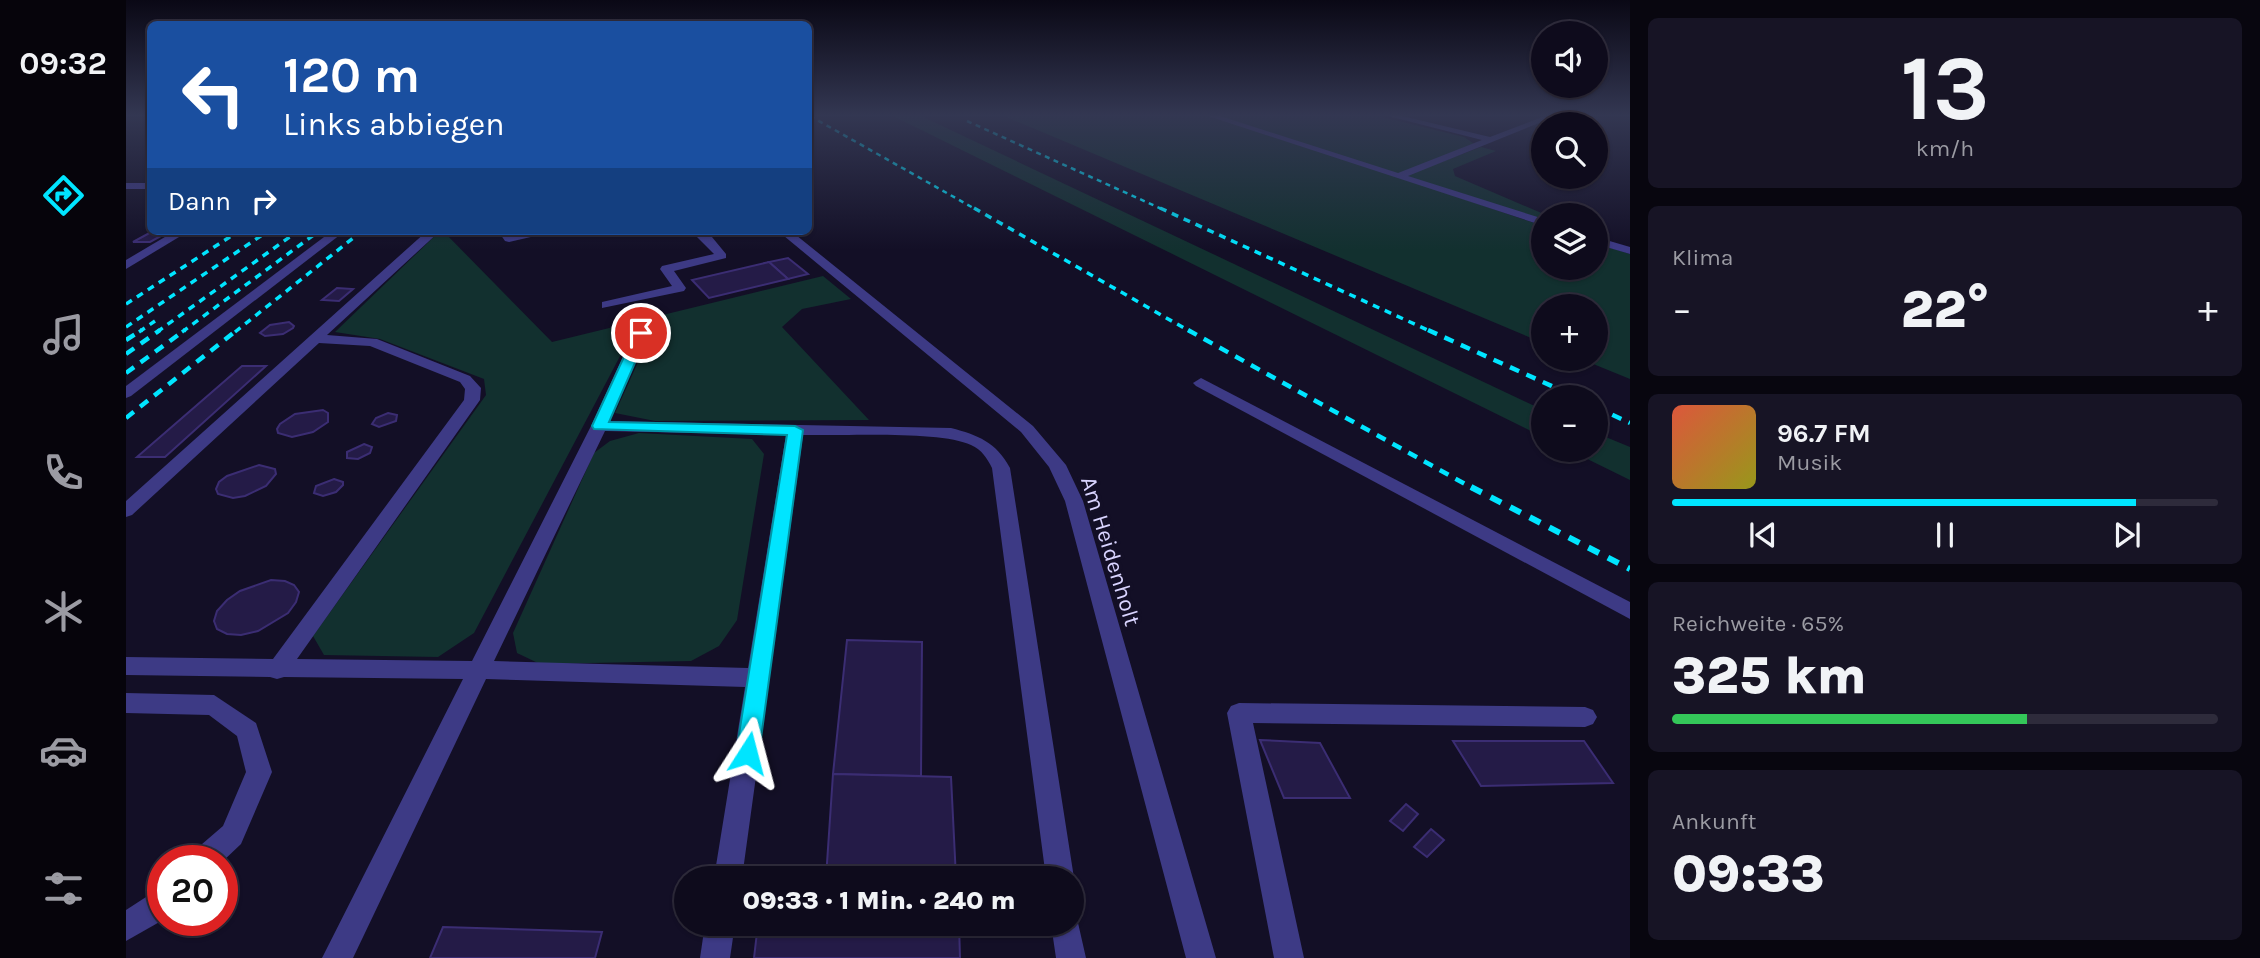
<!DOCTYPE html>
<html lang="de">
<meta charset="utf-8">
<style>
:root{--surface:#0e0b1c;--page:#171425;--text:#f1f3f6;--muted:#9b9ba3;--line:#2e2b3b;--accent:#00e5ff}
body{margin:0;font-family:Karla,sans-serif;background:var(--page);color:var(--text);height:100vh;display:flex;flex-direction:column;font-size:26px;white-space:nowrap}
*{box-sizing:border-box;margin:0}
p{font-size:23px;color:var(--muted)}
.icon{flex:none;width:38px;height:38px;fill:none;stroke:currentColor;stroke-width:2;stroke-linecap:round;stroke-linejoin:round}
.map{position:relative;flex:1;overflow:hidden}
.drawer{display:flex;flex-direction:column;gap:18px;padding:18px;background:#08060f;width:630px}
.drawer>*{flex:none}
.top-card{position:absolute;left:21px;top:21px;width:665px;height:214px;border-radius:10px;box-shadow:0 2px 5px #0004,0 0 0 2px var(--line);background:#1a4fa0;color:#fff;overflow:hidden}
.fabs{position:absolute;left:1405px;top:21px;display:grid;gap:14px}
.fabs a{display:grid;place-items:center;width:77px;height:77px;border-radius:50%;background:var(--surface);box-shadow:0 2px 5px #0004,0 0 0 2px var(--line);font-size:35px}
.speed{position:absolute;left:21px;top:845px;display:flex;gap:14px;font-size:35px;font-weight:700;text-align:center}
.speed>*{display:grid;place-content:center;width:91px;height:91px;border-radius:50%;background:var(--surface);box-shadow:0 2px 5px #0004,0 0 0 2px var(--line);line-height:1}
.speed .limit{border:10px solid #d22;background:#fff;color:#111}
.pin{position:absolute;display:grid;place-items:center;width:60px;height:60px;color:#fff;margin:-30px;border:4px solid #fff;border-radius:50%;box-shadow:0 2px 7px #0007}
.me{position:absolute;width:77px;margin:-38px;rotate:9deg;stroke-linejoin:round;filter:drop-shadow(0 0 5px #0008)}
.turn{display:flex;align-items:center;gap:24px;height:147px;padding:0 21px;font-size:32px}
.turn .icon{width:91px;height:91px;stroke-width:2.5}
.turn b{display:block;font-size:49px;line-height:60px}
.then{display:flex;align-items:center;height:66px;padding:0 21px;background:#0003;gap:14px;font-size:26px}
.big{font-size:52px;font-weight:800;line-height:1.1}
.drawer .tile{flex:1;display:flex;flex-direction:column;justify-content:center;gap:10px;min-width:0;padding:0 24px;border-radius:10px;background:var(--page)}
.drawer .dial{align-items:center;gap:0}
.dial b{font-size:91px;line-height:1}
.song{display:flex;align-items:center;gap:21px}
.cover{width:84px;height:84px;border-radius:10px;background:linear-gradient(135deg,hsl(10 70% 55%),hsl(60 70% 35%))}
.played{height:7px;border-radius:4px;background:linear-gradient(90deg,var(--accent) 85%,var(--line) 85%)}
.keys{display:flex;justify-content:space-around;direction:ltr}
.heat{display:flex;justify-content:space-between;align-items:center;font-size:38px;direction:ltr}
.charge{height:10px;border-radius:5px;background:linear-gradient(90deg,#34c759 65%,var(--line) 0)}
.trip{position:absolute;left:548px;top:866px;width:410px;height:70px;border-radius:35px;background:var(--surface);box-shadow:0 2px 5px #0004,0 0 0 2px var(--line);font-weight:800;line-height:70px;text-align:center}
main{display:flex;flex:1;min-height:0}
.tab-bar{display:flex;flex-direction:column;width:126px;justify-content:space-around;align-items:center;background:#06040b;color:var(--muted)}
.tab-bar .icon{width:49px;height:49px}
.tab-bar .current{color:var(--accent)}
.tab-bar b{font-size:32px;color:var(--text)}
.map>svg:first-child{display:block}
.green{fill:#12302f}
.building{fill:#241b47;stroke:#3b2d73;stroke-width:2}
.lines{fill:none;stroke-linecap:round;stroke-linejoin:round}
.minor{fill:#3d3a85;fill-rule:evenodd}
.rail-far3{stroke:#00e5ff;stroke-width:2.5;stroke-dasharray:5 4.5;stroke-linecap:butt}
.rail-far2{stroke:#00e5ff;stroke-width:3.5;stroke-dasharray:7 6;stroke-linecap:butt}
.rail-far1{stroke:#00e5ff;stroke-width:4.5;stroke-dasharray:10 8;stroke-linecap:butt}
.rail{stroke:#00e5ff;stroke-width:6;stroke-dasharray:12 10;stroke-linecap:butt}
.route{fill:#00e5ff;stroke:#0095a6;stroke-width:2}
.labels{text-anchor:middle;stroke-width:7;stroke-linejoin:round;paint-order:stroke}
.street-label{font-size:23px;fill:#d9d4ff;stroke:#130f26}
</style>
<main>
<nav class="tab-bar">
<b>09:32</b>
<svg class="icon current" aria-label="directions" viewBox="0 0 24 24"><path d="M12 3l9 9-9 9-9-9zM9 14v-3h6M13 9l2 2-2 2"/></svg>
<svg class="icon" aria-label="music" viewBox="0 0 24 24"><path d="M9 18V5l10-2v13"/><circle cx="6" cy="18" r="3"/><circle cx="16" cy="16" r="3"/></svg>
<svg class="icon" aria-label="phone" viewBox="0 0 24 24"><path d="M5 4h4l2 5-3 2q2 4 5 5l2-3 5 2v4C11 20 4 13 5 4z"/></svg>
<svg class="icon" aria-label="climate" viewBox="0 0 24 24"><path d="M12 3v18M4 7l16 10M4 17L20 7"/></svg>
<svg class="icon" aria-label="car" viewBox="0 0 24 24"><path d="M5 17H2v-5l4-1 3-4h7l3 4 3 1v5h-3M9 17h6M6 11h13"/><circle cx="7" cy="17" r="2"/><circle cx="17" cy="17" r="2"/></svg>
<svg class="icon" aria-label="filters" viewBox="0 0 24 24"><path d="M4 7h16M4 17h16"/><circle cx="9" cy="7" r="2"/><circle cx="15" cy="17" r="2"/></svg>
</nav>
<div class="map">
<svg width="1504" height="958" viewBox="0 0 1504 958">
<rect width="100%" height="100%" fill="#130f26"/>
<g class="green">
<path d="M767,116H795L1417,410V437Z"/>
<path d="M878,116H1252L1338,137L1350,145L1270,176L1417,226L1418,268H1470V243L1504,254V379L1455,359H1470V306H1418L1417,343Z"/>
<path d="M1355,147L1370,151L1327,169L1329,176L1420,215H1418L1417,221L1278,176Z"/>
<path d="M314,231H317L426,342L697,276L725,299L676,309L656,327L743,420L529,421L489,413L531,320L511,324L348,633L312,657L198,655L187,636L360,395L358,379L254,339L209,332Z"/>
<path d="M513,433L626,439L638,454L611,620L593,646L565,661L414,664L391,653L387,633L468,453L484,441Z"/>
<path d="M1470,433L1504,447V480L1443,450H1470Z"/>
</g>
<g class="building">
<path d="M27,231H44L24,242H7Z"/>
<path d="M662,258L682,274L662,279L643,262Z"/>
<path d="M643,262L662,279L583,298L566,280Z"/>
<path d="M211,288L227,289L213,301L196,300Z"/>
<path d="M163,322L168,326L167,328L157,334L139,336L134,333L144,325Z"/>
<path d="M116,366H140L39,457H11Z"/>
<path d="M197,410L202,413V422L187,432L166,437L152,433L151,429L154,424L169,414Z"/>
<path d="M262,413L271,415L270,421L253,427L246,424L250,418Z"/>
<path d="M238,444L246,447L244,453L232,459L221,458V452Z"/>
<path d="M133,465L149,469L150,474L140,486L119,496L107,498L92,494L90,489L93,482L101,476Z"/>
<path d="M208,479L217,482V485L210,492L197,496L188,493L190,486Z"/>
<path d="M145,580L159,581L168,585L173,592L170,602L162,613L132,631L115,635L101,634L91,629L88,621L91,611L101,600L114,591Z"/>
<path d="M721,640L796,642L795,776L707,774Z"/>
<path d="M1134,740L1194,743L1224,798H1158Z"/>
<path d="M1327,741H1458L1487,783L1355,786Z"/>
<path d="M707,774L825,777L830,878H700Z"/>
<path d="M1280,804L1292,814L1277,831L1264,821Z"/>
<path d="M1305,829L1318,840L1301,857L1288,847Z"/>
<path d="M632,924H833L834,958H628Z"/>
<path d="M317,927L476,932L469,958H304Z"/>
</g>
<g class="lines">
<g class="minor">
<path d="M1082,116H1094L1272,173L1356,140L1262,116H1276L1364,137L1419,116H1430L1282,176L1418,219V226Z"/>
<rect x="0" y="183" width="24" height="6"/>
<path d="M49,231H63L0,269V260Z"/>
<path d="M206,231H219L5,396L0,398V386Z"/>
<path d="M301,231H314L201,335L251,339L344,376L355,388L354,400L171,659L346,661L465,426L508,333L510,330H520L522,333L483,421L825,428C852,435 870,442 884,468L948,878L945,885V878H920L866,468C861,458 856,450 845,445C815,430 715,436 677,435L616,878H588L619,687L360,679L227,958H196L337,679L158,677L151,679L144,677L0,675V657L147,659L338,400L339,389L334,382L244,346L193,343L6,515L0,517V501ZM479,431L660,435L622,668L368,661Z"/>
<path d="M372,231H384L386,235L431,231L383,242L379,241Z"/>
<path d="M569,231H581L600,254V258L548,271L560,288L558,291L476,308V302L546,286L534,269L536,266L588,254L571,237Z"/>
<path d="M652,231H665L907,426L940,465L957,501L1090,958H1060L939,501L923,467L895,432Z"/>
<path d="M1470,237L1504,247V254L1470,244Z"/>
<path d="M1075,378L1504,602V619L1070,386L1067,383Z"/>
<path d="M0,693L88,695L130,723L146,772L115,844L96,862L64,861L68,851L97,826L120,772L111,736L83,715L0,713Z"/>
<path d="M1113,703L1459,707L1467,710L1471,717L1467,724L1459,727L1127,723L1178,958H1148L1101,713L1105,706Z"/>
<path d="M37,886V920L0,941V910Z"/>
<path d="M945,912L950,914L960,958H930L925,924H945Z"/>
<path d="M579,924H609L604,958H574Z"/>
</g>
<g class="rail-far3">
<path d="M684,116L851,210"/>
<path d="M841,121L1038,210"/>
</g>
<g class="rail-far2">
<path d="M848,208L1065,332"/>
<path d="M1034,208L1306,332"/>
<path d="M0,304L113,231"/>
<path d="M0,327L142,231"/>
<path d="M13,332L29,321"/>
<path d="M31,332L172,231"/>
<path d="M56,332L193,231"/>
<path d="M109,332L236,231"/>
</g>
<g class="rail-far1">
<path d="M1062,330L1348,489"/>
<path d="M1302,330L1450,397"/>
<path d="M0,340L16,330"/>
<path d="M0,354L34,330"/>
<path d="M0,373L59,330"/>
<path d="M1470,407L1504,423"/>
<path d="M0,418L111,330"/>
</g>
<path class="rail" d="M1345,487L1504,569"/>
</g>
<linearGradient id="sky" x2="0" y2="1"><stop stop-color="#0a0815"/><stop offset="0.46" stop-color="#333752"/><stop offset="1" stop-color="#333752" stop-opacity="0"/></linearGradient>
<rect width="1504" height="250" fill="url(#sky)"/>
<path class="route" d="M515,330L522,333L483,422L669,426L677,430L633,753L630,760L622,763L614,760L610,753L661,435L468,429L466,426L509,333Z"/>
<g class="labels">
<g class="street-label">
<text transform="translate(985 551) rotate(73)" y="8">Am Heidenholt</text>
</g>
</g>
</svg>
<div class="fabs">
<a><svg class="icon" aria-label="sound" viewBox="0 0 24 24"><path d="M4 9h4l5-4v14l-5-4H4zM17 9q2 3 0 6"/></svg></a>
<a><svg class="icon" aria-label="search" viewBox="0 0 24 24"><circle cx="10" cy="10" r="6"/><path d="M15 15l6 6"/></svg></a>
<a><svg class="icon" aria-label="layers" viewBox="0 0 24 24"><path d="M12 4l9 5-9 5-9-5zM3 14l9 5 9-5"/></svg></a>
<a>+</a>
<a>−</a>
</div>
<div class="speed"><div class="limit">20</div></div>
<div class="pin" style="left:515px;top:333px;background:#d93025"><svg class="icon" aria-label="arrive" viewBox="0 0 24 24"><path d="M6 21V4h12l-3 4 3 4H6"/></svg></div>
<svg class="me" style="left:622px;top:753px" viewBox="-20 -20 40 40"><path d="M0-17L14 15 0 8-14 15z" fill="#00e5ff" stroke="#fff" stroke-width="4"/></svg>
<div class="trip">09:33 · 1 Min. · 240 m</div>
<div class="top-card">
<div class="turn"><svg class="icon" aria-label="left" viewBox="0 0 24 24"><path d="M17 20v-9H6M10 6l-5 5 5 5"/></svg><div><b>120 m</b>Links abbiegen</div></div>
<div class="then">Dann<svg class="icon" aria-label="right" viewBox="0 0 24 24"><path d="M7 20v-9h11M14 6l5 5-5 5"/></svg></div>
</div>
</div>
<section class="drawer">
<div class="tile dial"><b>13</b><p>km/h</p></div>
<div class="tile"><p>Klima</p>
<div class="heat"><a>−</a><b class="big">22°</b><a>+</a></div>
</div>
<div class="tile">
<div class="song"><i class="cover"></i><div><b>96.7 FM</b><p>Musik</p></div></div>
<div class="played"></div>
<div class="keys"><svg class="icon" aria-label="previous" viewBox="0 0 24 24"><path d="M18 5L8 12l10 7zM5 5v14"/></svg><svg class="icon" aria-label="pause" viewBox="0 0 24 24"><path d="M8 5v14M16 5v14"/></svg><svg class="icon" aria-label="next" viewBox="0 0 24 24"><path d="M6 5l10 7-10 7zM19 5v14"/></svg></div>
</div>
<div class="tile"><p>Reichweite · 65%</p><b class="big">325 km</b><div class="charge"></div></div>
<div class="tile"><p>Ankunft</p><b class="big">09:33</b></div>
</section>
</main>
